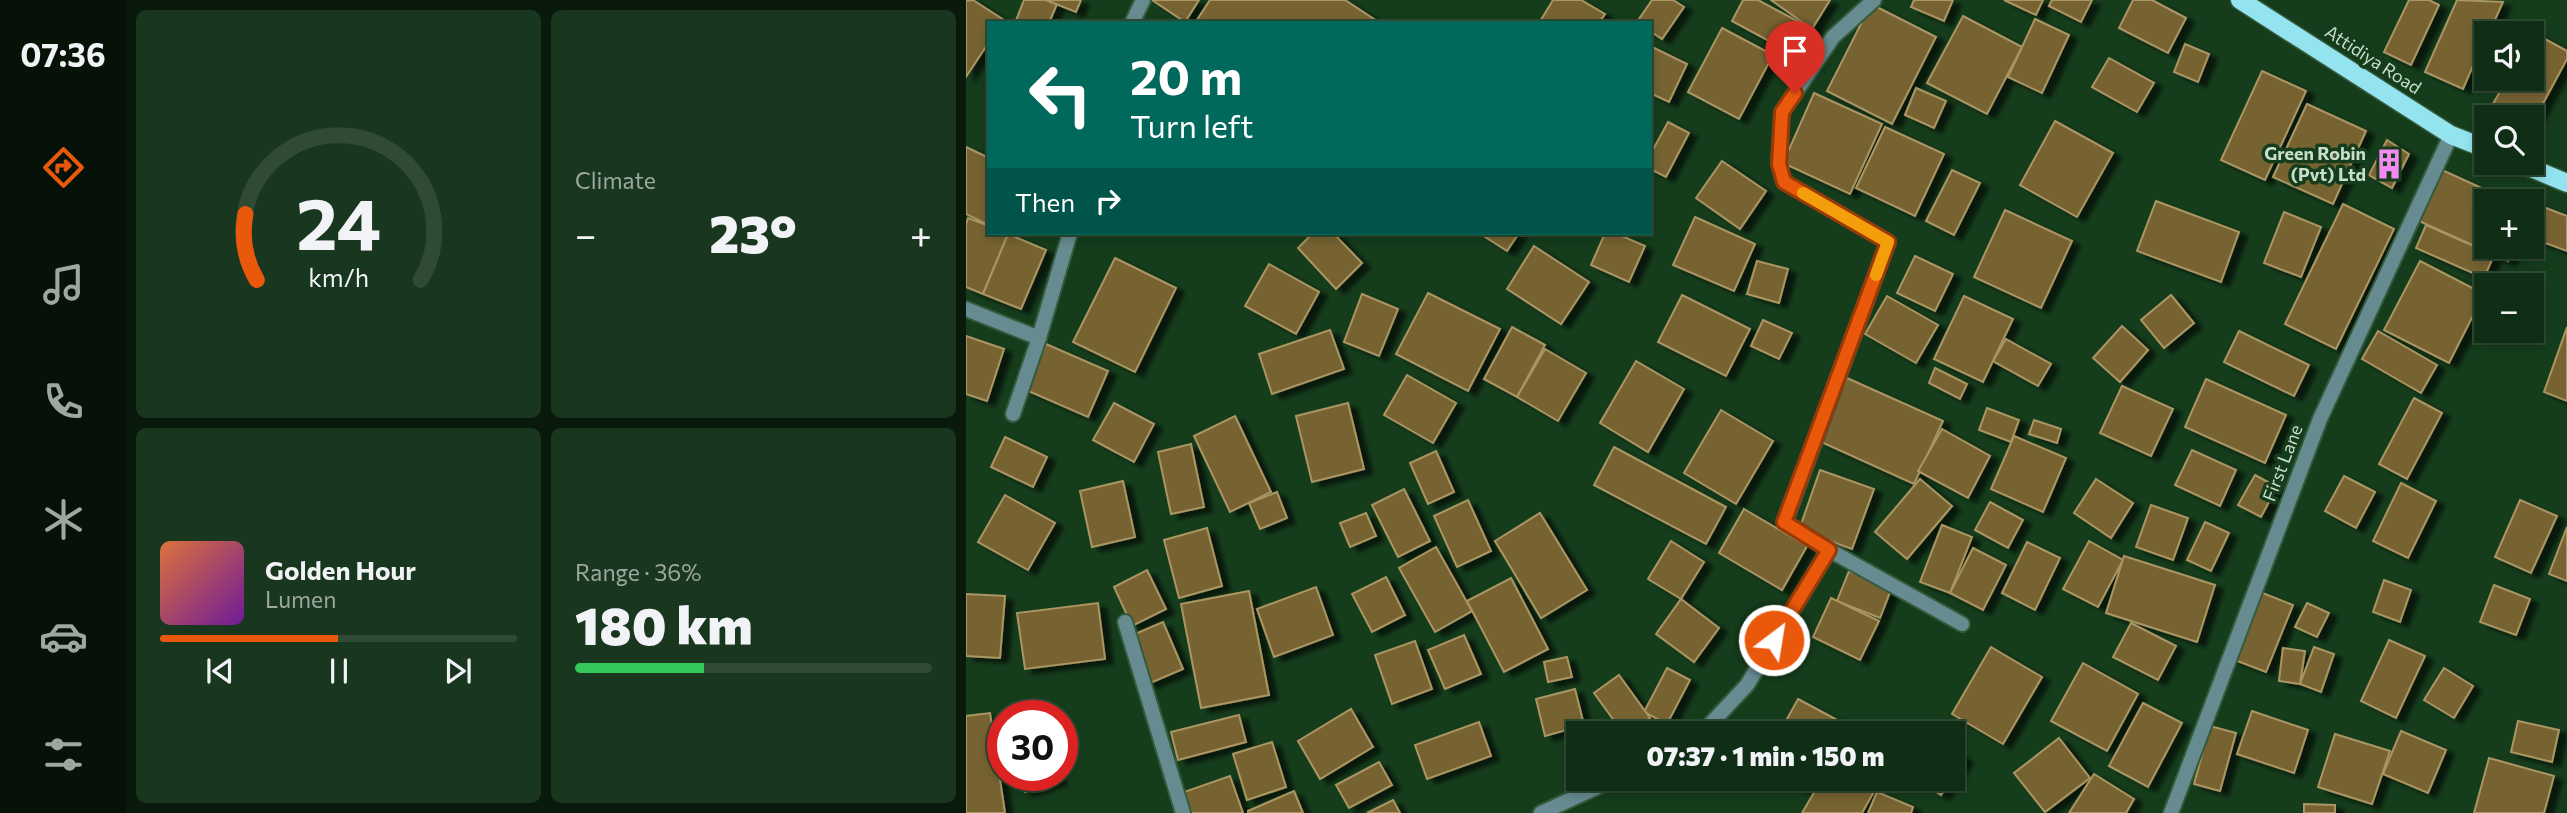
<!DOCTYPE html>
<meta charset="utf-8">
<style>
:root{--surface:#102e15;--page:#19361e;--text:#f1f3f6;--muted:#9ca8a0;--line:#304a34;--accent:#ea580c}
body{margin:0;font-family:Commissioner,sans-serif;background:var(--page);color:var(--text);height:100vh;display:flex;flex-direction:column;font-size:26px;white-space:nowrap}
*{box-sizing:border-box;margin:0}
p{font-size:23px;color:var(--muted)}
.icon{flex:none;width:38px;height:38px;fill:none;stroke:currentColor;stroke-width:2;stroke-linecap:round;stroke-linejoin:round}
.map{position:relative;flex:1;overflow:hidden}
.side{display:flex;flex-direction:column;gap:10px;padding:10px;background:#09190c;width:840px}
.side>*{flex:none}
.guide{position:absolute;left:21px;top:21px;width:665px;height:214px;border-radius:0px;box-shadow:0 4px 10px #0003,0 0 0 2px var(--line);background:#00695c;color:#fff;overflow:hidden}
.tools{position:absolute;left:1508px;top:21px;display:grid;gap:14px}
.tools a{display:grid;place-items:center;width:70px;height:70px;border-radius:0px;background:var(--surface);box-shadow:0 4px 10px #0003,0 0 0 2px var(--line);font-size:35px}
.speed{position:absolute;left:21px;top:700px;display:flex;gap:14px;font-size:35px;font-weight:700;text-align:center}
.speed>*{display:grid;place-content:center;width:91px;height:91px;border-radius:50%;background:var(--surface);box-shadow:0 4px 10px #0003,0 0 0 2px var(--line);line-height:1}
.speed .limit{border:10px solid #d22;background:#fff;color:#111}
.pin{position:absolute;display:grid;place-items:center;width:60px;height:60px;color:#fff;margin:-72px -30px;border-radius:50% 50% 50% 0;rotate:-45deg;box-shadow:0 0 7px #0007}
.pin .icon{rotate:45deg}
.me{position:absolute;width:77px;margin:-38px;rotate:31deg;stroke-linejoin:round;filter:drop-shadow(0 0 5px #0008)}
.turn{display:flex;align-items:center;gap:24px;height:147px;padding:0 28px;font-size:32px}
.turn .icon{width:91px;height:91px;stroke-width:2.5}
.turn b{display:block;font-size:49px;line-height:60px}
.then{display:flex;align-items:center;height:66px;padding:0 28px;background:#0003;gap:14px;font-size:26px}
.big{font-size:52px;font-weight:800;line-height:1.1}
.side .tile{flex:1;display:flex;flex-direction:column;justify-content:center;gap:10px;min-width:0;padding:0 24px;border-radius:10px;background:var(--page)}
.side .dial{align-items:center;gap:0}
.dial svg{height:182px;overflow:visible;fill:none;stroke:var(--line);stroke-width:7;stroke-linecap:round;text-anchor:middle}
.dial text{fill:var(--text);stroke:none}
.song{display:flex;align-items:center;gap:21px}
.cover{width:84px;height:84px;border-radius:10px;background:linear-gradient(135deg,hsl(20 70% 55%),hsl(280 70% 35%))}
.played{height:7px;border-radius:4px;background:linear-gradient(90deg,var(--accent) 50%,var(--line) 50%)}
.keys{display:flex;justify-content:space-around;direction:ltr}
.heat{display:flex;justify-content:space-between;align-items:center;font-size:38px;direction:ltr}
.charge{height:10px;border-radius:5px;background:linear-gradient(90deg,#34c759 36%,var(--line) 0)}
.side .tiles{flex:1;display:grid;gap:10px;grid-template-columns:repeat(2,1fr)}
.trip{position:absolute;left:600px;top:721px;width:399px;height:70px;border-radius:0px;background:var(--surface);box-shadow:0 4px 10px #0003,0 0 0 2px var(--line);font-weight:800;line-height:70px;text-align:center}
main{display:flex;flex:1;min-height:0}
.menu{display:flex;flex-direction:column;width:126px;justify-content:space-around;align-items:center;background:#061208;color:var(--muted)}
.menu .icon{width:49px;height:49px}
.menu .on{color:var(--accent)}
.menu b{font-size:32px;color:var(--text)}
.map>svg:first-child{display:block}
.building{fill:#776331;stroke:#aa9563;stroke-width:2;filter:url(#shadow)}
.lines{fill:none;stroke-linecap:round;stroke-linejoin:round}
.street-casing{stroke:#355a3b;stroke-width:18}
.primary-casing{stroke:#355a3b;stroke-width:21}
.street{stroke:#668b91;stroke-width:14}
.primary{stroke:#93e4ef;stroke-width:18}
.route-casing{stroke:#983908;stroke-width:18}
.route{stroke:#ea580c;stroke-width:12}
.slow{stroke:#f59e0b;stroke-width:12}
.labels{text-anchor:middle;stroke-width:7;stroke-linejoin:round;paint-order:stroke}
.street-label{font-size:18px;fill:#c8deca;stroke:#153d1c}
.poi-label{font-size:18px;font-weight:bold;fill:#c8deca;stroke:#153d1c;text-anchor:end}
</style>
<main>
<nav class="menu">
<b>07:36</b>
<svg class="icon on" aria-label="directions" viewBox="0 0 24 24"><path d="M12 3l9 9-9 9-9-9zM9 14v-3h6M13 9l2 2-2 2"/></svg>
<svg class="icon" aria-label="music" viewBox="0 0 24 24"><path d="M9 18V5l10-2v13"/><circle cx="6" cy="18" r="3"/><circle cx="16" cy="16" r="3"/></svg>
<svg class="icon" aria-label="phone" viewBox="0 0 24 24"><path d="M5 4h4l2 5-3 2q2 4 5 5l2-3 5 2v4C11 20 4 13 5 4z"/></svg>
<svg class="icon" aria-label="climate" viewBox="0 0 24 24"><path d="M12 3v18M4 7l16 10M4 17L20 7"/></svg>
<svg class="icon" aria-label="car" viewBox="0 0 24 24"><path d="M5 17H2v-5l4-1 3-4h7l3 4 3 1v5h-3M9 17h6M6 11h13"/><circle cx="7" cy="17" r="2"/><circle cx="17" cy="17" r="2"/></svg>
<svg class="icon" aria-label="filters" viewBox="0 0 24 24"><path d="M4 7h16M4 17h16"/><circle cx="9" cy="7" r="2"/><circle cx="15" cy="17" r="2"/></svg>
</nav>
<section class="side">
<div class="tiles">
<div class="tile dial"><svg viewBox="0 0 100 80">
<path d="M14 69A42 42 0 1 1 86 69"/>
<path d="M14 69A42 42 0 0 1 9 40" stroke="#ea580c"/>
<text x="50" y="56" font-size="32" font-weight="700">24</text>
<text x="50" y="72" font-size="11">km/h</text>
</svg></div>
<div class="tile"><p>Climate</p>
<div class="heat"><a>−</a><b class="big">23°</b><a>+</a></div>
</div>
<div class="tile">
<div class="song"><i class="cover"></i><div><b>Golden Hour</b><p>Lumen</p></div></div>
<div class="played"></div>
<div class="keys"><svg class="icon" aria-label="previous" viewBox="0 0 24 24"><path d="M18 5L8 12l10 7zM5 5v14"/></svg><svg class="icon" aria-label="pause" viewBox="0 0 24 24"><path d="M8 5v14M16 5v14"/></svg><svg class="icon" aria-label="next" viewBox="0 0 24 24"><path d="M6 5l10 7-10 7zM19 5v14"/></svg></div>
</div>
<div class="tile"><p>Range · 36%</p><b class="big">180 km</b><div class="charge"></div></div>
</div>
</section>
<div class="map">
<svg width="1601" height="813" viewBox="0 0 1601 813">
<defs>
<filter id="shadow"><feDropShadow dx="8" dy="4.5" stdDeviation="2" flood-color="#0009"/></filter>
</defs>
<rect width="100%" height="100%" fill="#153d1c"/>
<g class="building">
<path d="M7,0L38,20L36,23H23V42L0,77V1Z"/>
<path d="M58,0H80L91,4L83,23H49Z"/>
<path d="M80,0H115L110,12Z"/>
<path d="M186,0H233L219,22Z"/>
<path d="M244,0H379L414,23H229Z"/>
<path d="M587,0H615L639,14L633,23H573Z"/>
<path d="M686,0H707L718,7L696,39L684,31V23L671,22Z"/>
<path d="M777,0H792L846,29L831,56L766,21Z"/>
<path d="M805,0H864L846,29Z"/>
<path d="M948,0H987L978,21L945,7Z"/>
<path d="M1038,0H1077L1070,15Z"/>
<path d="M1086,0H1126L1115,22L1083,6Z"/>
<path d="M1167,0H1186L1220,18L1202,53L1153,28Z"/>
<path d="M1443,0H1463L1473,5L1445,65L1418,52Z"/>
<path d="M1491,0L1537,2L1523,33H1521L1497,89L1459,72Z"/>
<path d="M905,4L970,37L926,124L861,91Z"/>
<path d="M997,16L1056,47L1021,114L961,83Z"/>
<path d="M1069,19L1103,35L1076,93L1042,77Z"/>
<path d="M756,28L807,55L773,119L722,92Z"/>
<path d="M1566,32L1601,51V59L1566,124V117H1535L1523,111L1541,79H1566Z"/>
<path d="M1219,44L1243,54L1232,82L1208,72Z"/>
<path d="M684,46L721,64L703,102L684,93Z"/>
<path d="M1143,58L1188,83L1171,112L1126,87Z"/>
<path d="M1296,71L1340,91L1299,180L1255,160Z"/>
<path d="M950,88L980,101L968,128L939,115Z"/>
<path d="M848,93L916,124L884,194L817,163Z"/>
<path d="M1341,104L1400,131L1367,204L1307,177Z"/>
<path d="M1089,121L1147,153L1111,217L1054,185Z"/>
<path d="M702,122L723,133L700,177L684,169V155Z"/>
<path d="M919,127L978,154L949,216L890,188Z"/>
<path d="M1421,140L1443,154L1426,188L1403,175Z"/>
<path d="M0,147L23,158V217L20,224L0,214Z"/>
<path d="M756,161L800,191L774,229L730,198Z"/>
<path d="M986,170L1014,183L988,235L960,221Z"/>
<path d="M1476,170L1544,201H1521V247H1549L1542,261L1453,221Z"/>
<path d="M1190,201L1273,232L1255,282L1171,251Z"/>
<path d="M1567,203L1601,216V251L1566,238Z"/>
<path d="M1377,204L1428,229L1370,349L1319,324Z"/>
<path d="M1039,210L1106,241L1075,308L1008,277Z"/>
<path d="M1318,212L1355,227L1335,277L1298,263Z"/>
<path d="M729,217L789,244L768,291L707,265Z"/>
<path d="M2,218L23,226V233L42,234L17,294L0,287V224Z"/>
<path d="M1460,225L1528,255L1518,278L1450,248Z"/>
<path d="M347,233H367L396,263L370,289L332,248Z"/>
<path d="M513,233H553L541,251Z"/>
<path d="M639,233H649L679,246L663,282L625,265Z"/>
<path d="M42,234L80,250L55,309L17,294Z"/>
<path d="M568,246L623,282L595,324L541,289Z"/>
<path d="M949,256L987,274L969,311L931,293Z"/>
<path d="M149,258L210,288L169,372L107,342Z"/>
<path d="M791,261L822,269L813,303L781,294Z"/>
<path d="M1454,261L1518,294L1483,363L1418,330Z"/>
<path d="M303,264L353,292L330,334L279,306Z"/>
<path d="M462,293L534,329L502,391L430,354Z"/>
<path d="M396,294L432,309L413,356L378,342Z"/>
<path d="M716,295L784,329L760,376L692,342Z"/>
<path d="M1205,295L1228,323L1198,348L1175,320Z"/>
<path d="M921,296L972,325L950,363L899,334Z"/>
<path d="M998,296L1047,319L1017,382L968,359Z"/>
<path d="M797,320L826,333L813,359L785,346Z"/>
<path d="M1156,326L1182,350L1154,382L1127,358Z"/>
<path d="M546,327L579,345L551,397L518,379Z"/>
<path d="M1601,327V401L1578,392Z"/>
<path d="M364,330L378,369L306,394L293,354Z"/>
<path d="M1273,331L1343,365L1328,396L1258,362Z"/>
<path d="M1412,331L1471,365L1455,393L1396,359Z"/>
<path d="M0,336L38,349L21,401L0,394Z"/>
<path d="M1040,339L1085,364L1072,386L1027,361Z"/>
<path d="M80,344L142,371L122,417L60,390Z"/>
<path d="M579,349L620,373L592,421L551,397Z"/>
<path d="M670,361L718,389L682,452L634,423Z"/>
<path d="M969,368L1001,384L994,399L963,383Z"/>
<path d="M441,375L490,403L467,443L418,415Z"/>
<path d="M881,378L977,421L948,484L853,441Z"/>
<path d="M1240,379L1320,415L1299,463L1219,427Z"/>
<path d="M1156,386L1207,409L1185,456L1134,433Z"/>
<path d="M1448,398L1476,413L1441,479L1413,464Z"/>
<path d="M148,403L188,424L168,462L127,440Z"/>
<path d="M382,403L398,469L346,482L330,416Z"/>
<path d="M1021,408L1053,420L1045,442L1013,430Z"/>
<path d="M755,410L807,441L770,504L718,473Z"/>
<path d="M269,416L305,492L264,512L228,436Z"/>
<path d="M1068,420L1095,429L1091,443L1063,434Z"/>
<path d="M976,429L1024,456L1002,498L952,471Z"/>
<path d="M1048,436L1100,458L1077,512L1025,489Z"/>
<path d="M39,437L81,457L67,487L25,467Z"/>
<path d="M225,444L238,507L205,514L192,452Z"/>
<path d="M648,447L760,507L740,544L628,485Z"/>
<path d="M1226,450L1270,470L1254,506L1209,485Z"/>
<path d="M470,451L488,492L462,504L444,463Z"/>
<path d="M854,470L908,489L886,549L833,530Z"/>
<path d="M1289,475L1311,487L1295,517L1272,505Z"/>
<path d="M1378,476L1409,492L1390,528L1359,511Z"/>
<path d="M954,479L986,506L941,559L909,532Z"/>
<path d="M1130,479L1167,503L1145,538L1108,513Z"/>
<path d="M157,481L169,537L126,547L114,491Z"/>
<path d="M1435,483L1470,501L1442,558L1407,541Z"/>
<path d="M438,489L464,541L432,557L406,505Z"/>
<path d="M311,492L321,518L294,529L283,503Z"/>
<path d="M39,495L89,523L62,570L12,542Z"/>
<path d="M502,500L525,551L491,567L468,516Z"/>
<path d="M1554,500L1591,516L1565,573L1529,557Z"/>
<path d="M1024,502L1057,520L1042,548L1009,530Z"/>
<path d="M1185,505L1222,518L1207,560L1170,547Z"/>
<path d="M778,509L841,546L816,590L753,553Z"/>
<path d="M400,513L410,536L384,547L374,523Z"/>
<path d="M574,513L621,590L575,618L529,541Z"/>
<path d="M1239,522L1263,533L1245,571L1221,560Z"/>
<path d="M976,525L1006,537L984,593L954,582Z"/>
<path d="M1601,527V581L1583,574Z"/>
<path d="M241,528L256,586L213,598L198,540Z"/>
<path d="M705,541L738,562L715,599L682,579Z"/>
<path d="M1123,541L1157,560L1132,607L1097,589Z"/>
<path d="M1061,542L1094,558L1069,610L1036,593Z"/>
<path d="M470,547L506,611L469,632L433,568Z"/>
<path d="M1007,548L1040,565L1017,610L984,593Z"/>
<path d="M1158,556L1249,585L1231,642L1140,613Z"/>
<path d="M181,570L200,609L166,626L148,587Z"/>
<path d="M883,571L926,587L914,618L871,601Z"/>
<path d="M420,577L439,615L406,632L386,594Z"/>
<path d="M545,578L582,649L538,672L501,601Z"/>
<path d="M1418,580L1445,590L1434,622L1407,612Z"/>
<path d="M1528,585L1564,599L1550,635L1514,622Z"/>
<path d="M350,587L367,635L308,657L291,609Z"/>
<path d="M283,591L303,695L235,708L215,604Z"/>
<path d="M1294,592L1327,605L1300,672L1266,659Z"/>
<path d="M0,594L39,596L34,658L0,656Z"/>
<path d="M865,598L913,621L894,660L847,637Z"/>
<path d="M715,599L753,628L728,662L690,634Z"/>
<path d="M132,603L139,659L59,669L51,613Z"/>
<path d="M1341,603L1363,613L1351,637L1329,627Z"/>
<path d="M197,622L217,669L182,684L162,637Z"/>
<path d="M1165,623L1210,646L1192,680L1147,657Z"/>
<path d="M498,635L515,674L479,689L462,650Z"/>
<path d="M1423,640L1459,656L1430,718L1395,701Z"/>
<path d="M449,641L466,689L426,704L409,655Z"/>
<path d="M1025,647L1076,677L1037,744L986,714Z"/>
<path d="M1348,647L1368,654L1355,692L1334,684Z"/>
<path d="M1317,648L1339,651L1334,684L1313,681Z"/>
<path d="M601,657L606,677L582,682L578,662Z"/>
<path d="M1117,663L1172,694L1141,751L1085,721Z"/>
<path d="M701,668L724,680L701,724L678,712Z"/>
<path d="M1478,668L1507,686L1488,718L1458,700Z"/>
<path d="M653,675L684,718L663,733H657L628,693Z"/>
<path d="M609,689L618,725L579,736L570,699Z"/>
<path d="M832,699L873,721L866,733H827L816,728Z"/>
<path d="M1177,703L1216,723L1182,787L1143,766Z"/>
<path d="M385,709L407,747L354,779L332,741Z"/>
<path d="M1286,711L1342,730L1328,773L1271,754Z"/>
<path d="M24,713L39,813H0V716Z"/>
<path d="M273,715L280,742L212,760L205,732Z"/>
<path d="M1552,721L1593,730L1586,762L1545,752Z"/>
<path d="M513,722L525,756L461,779L449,745Z"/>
<path d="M1244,726L1270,733L1254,791L1228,784Z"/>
<path d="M1435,731L1480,750L1462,793L1417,774Z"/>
<path d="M1369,734L1424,751L1406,804L1352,787Z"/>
<path d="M1093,738L1124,778L1079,812L1048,773Z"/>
<path d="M306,742L320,787L281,800L267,754Z"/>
<path d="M987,750L999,759L987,777Z"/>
<path d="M1523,758L1588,776L1578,813H1508Z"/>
<path d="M413,762L426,785L383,808L370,785Z"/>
<path d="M1128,774L1168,799L1160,813H1103Z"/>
<path d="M53,775H91L93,780L59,792Z"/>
<path d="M264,776L277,813H225L218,792Z"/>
<path d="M819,779H849L842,792Z"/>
<path d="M856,779H915L896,813H836Z"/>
<path d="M951,779H986L975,795Z"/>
<path d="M328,791L337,813H282V811Z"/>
<path d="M911,792L947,807L945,813H902Z"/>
<path d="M427,800L434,813H401Z"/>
<path d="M1338,804L1369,805V813H1338Z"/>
</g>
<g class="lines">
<g class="street-casing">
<g id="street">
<path d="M166,23L177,0"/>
<path d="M0,309L73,338"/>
<path d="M47,414L73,338L104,233"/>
<path d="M863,550L996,624"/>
<path d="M159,622L217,813"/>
<path d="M736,733L781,685L863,550L819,522L922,242L818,182L813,164L816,112L867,37L908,0"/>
<path d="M575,813L649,779"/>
<path d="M1205,813L1354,419L1485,135"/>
</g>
</g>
<g class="primary-casing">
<g id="primary">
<path d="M1274,0L1485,135L1521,149"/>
<path d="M1553,163L1601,183"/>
</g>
</g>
<use href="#street" class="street"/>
<use href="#primary" class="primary"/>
</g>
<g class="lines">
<g class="route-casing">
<path id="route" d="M808,640L863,550L818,522L922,242L818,182L813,164L816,112L829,93"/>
</g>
<use href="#route" class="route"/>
<path class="slow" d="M837,193L922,242L910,275"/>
</g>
<defs>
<g id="building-bare" transform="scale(2.415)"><path d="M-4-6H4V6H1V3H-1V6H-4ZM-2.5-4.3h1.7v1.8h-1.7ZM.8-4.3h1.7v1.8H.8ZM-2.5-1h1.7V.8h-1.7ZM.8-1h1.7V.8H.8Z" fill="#f28af2" stroke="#153d1c" stroke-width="2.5" paint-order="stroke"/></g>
</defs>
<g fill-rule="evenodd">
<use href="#building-bare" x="1423" y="164"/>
</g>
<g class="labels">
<g class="street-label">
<text transform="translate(1407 60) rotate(33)" y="6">Attidiya Road</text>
<text transform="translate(1317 463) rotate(-69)" y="6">First Lane</text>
</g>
<g class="poi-label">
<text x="1400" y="160">Green Robin<tspan x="1400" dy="21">(Pvt) Ltd</tspan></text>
</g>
</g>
</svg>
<div class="tools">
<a><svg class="icon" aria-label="sound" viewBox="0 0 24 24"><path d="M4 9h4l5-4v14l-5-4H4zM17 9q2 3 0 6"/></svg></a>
<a><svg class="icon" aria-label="search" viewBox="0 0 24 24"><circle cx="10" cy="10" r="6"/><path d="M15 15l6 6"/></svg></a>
<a>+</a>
<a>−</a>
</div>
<div class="speed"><div class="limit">30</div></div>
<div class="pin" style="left:829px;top:93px;background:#d93025"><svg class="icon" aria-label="arrive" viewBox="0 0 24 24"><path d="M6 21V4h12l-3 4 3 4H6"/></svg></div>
<svg class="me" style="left:808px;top:640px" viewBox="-20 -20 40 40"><circle r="17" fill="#ea580c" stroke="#fff" stroke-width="3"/><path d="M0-11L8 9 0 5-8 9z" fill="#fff"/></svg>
<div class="trip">07:37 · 1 min · 150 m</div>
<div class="guide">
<div class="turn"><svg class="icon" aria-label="left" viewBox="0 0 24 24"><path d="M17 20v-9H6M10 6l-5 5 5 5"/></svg><div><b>20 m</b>Turn left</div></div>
<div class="then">Then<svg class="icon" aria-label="right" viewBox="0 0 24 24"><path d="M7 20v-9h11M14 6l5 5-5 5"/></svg></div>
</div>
</div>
</main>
